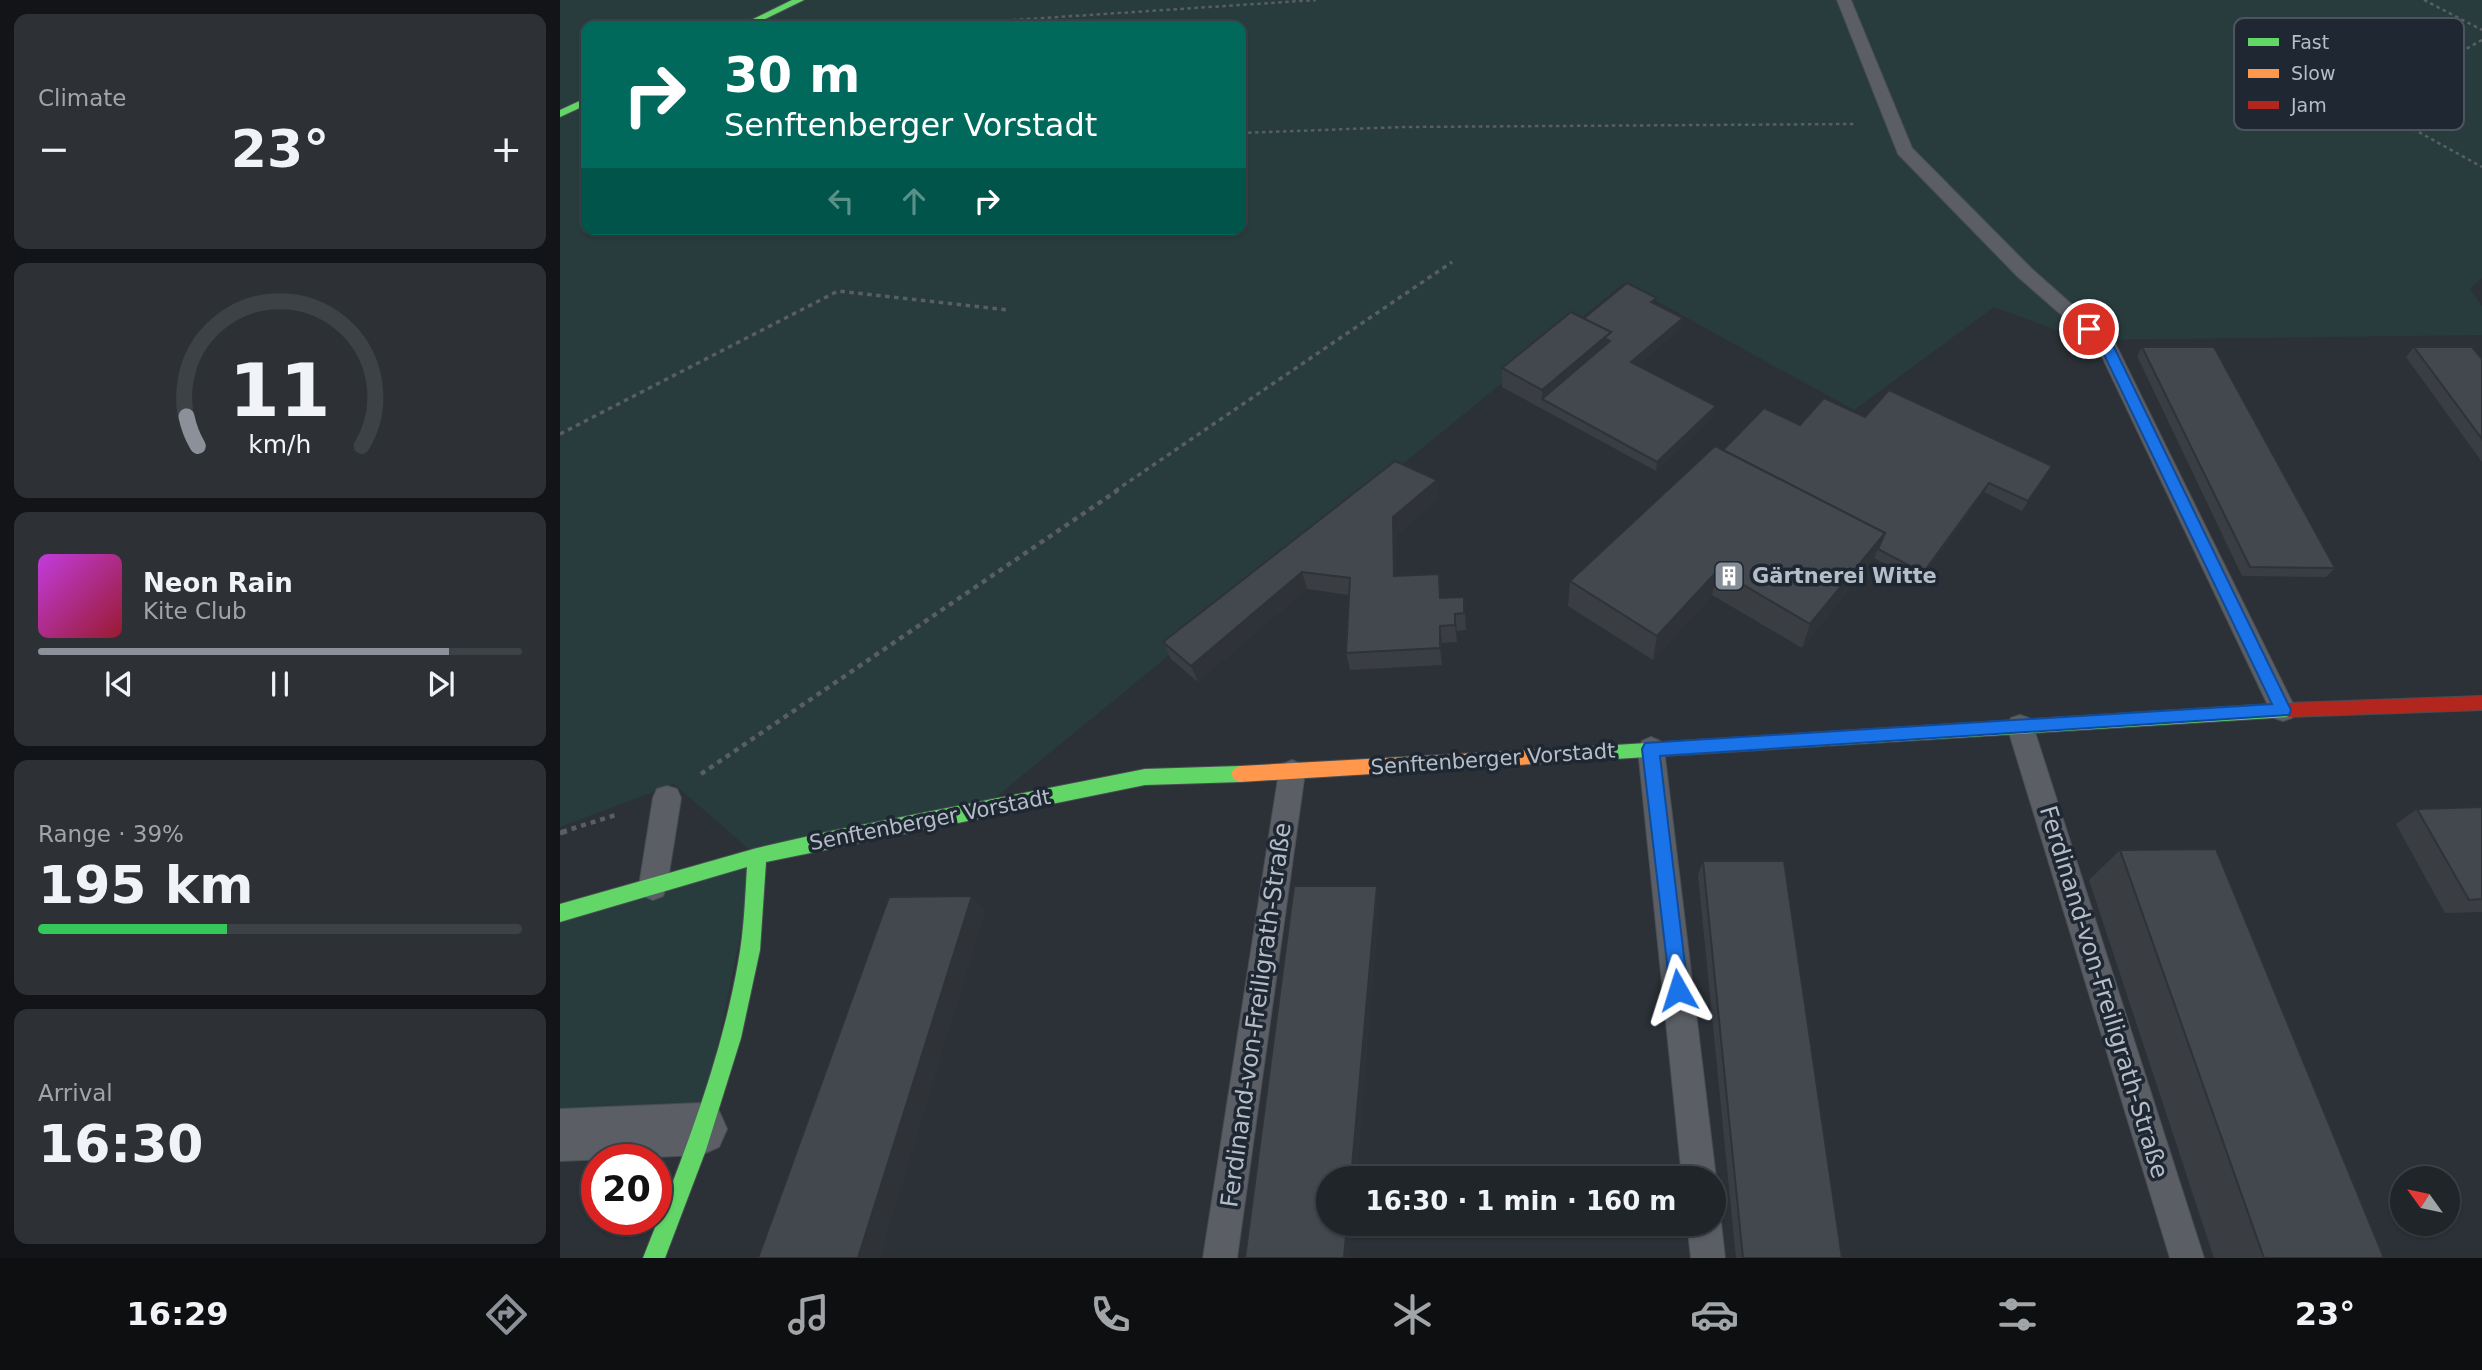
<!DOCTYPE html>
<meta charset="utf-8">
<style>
:root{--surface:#202529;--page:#2d3135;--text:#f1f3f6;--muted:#a2a5a8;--line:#3d4246;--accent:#8c9099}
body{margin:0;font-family:"DejaVu Sans",sans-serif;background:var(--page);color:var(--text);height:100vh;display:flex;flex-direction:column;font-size:26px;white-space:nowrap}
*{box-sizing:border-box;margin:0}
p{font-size:23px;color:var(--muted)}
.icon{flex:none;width:38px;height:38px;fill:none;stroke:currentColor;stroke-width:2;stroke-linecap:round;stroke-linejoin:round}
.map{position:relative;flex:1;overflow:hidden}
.details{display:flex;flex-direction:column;gap:14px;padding:14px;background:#121417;width:560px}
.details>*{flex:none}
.top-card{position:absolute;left:21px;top:21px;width:665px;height:214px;border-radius:14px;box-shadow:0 2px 5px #0004,0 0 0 2px var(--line);background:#00695c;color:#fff;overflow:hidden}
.needle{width:46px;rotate:303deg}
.tools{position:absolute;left:1830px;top:1166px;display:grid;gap:14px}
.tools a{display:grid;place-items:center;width:70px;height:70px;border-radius:50%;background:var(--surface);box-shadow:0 2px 5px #0004,0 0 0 2px var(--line);font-size:35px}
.speed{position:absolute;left:21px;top:1144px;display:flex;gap:14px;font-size:35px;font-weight:700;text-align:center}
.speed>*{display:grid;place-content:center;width:91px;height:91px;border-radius:50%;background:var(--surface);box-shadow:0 2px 5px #0004,0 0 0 2px var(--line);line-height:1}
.speed .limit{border:10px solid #d22;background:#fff;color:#111}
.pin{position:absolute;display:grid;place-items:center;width:60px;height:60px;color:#fff;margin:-30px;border:4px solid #fff;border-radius:50%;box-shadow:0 2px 7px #0007}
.me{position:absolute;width:77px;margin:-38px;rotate:354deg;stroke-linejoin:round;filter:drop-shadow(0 0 5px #0008)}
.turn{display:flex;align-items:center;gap:24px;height:147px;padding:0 28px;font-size:32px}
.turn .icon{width:91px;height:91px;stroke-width:2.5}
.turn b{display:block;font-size:49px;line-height:60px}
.lanes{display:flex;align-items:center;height:66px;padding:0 28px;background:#0003;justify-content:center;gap:35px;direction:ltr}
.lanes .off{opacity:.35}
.big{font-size:52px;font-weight:700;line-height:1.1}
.details .widget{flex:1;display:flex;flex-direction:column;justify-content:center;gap:10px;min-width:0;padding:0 24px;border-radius:14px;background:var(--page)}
.details .dial{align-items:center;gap:0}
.dial svg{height:182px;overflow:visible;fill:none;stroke:var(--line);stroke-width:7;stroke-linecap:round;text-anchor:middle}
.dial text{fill:var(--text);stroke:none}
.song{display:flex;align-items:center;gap:21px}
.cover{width:84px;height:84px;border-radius:10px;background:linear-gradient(135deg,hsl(290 70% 55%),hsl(350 70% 35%))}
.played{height:7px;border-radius:4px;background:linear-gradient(90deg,var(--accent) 85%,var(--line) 85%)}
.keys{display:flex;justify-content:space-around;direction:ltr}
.heat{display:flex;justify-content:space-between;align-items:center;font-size:38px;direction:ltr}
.charge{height:10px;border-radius:5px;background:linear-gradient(90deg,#34c759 39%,var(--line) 0)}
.trip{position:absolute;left:756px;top:1166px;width:410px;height:70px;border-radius:35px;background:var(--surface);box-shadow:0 2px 5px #0004,0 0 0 2px var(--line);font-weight:700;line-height:70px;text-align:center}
.dock{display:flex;height:112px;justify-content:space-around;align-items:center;background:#0d0f10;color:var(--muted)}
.dock .icon{width:49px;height:49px}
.dock .selected{color:var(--accent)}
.dock b{font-size:32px;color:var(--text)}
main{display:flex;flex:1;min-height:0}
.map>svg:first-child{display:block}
.green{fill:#283c3e;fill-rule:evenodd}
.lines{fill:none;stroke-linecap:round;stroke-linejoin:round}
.lane-casing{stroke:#484d52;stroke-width:2}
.street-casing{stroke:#484d52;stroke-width:2}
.fast-casing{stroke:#484d52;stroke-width:2}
.slow-casing{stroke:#484d52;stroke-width:2}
.jam-casing{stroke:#484d52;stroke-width:2}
.path-far3{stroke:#595e62;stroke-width:2.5;stroke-dasharray:3.5 3.5;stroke-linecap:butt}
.path-far2{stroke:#595e62;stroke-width:3.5;stroke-dasharray:4.5 4.5;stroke-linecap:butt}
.path-far1{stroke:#595e62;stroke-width:4.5;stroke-dasharray:5 5;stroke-linecap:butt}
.path{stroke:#595e62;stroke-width:5;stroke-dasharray:7 7;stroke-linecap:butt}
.lane{fill:#5b5f65;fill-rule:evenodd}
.street{fill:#5b5f65;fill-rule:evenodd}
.fast{fill:#63d668;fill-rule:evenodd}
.slow{fill:#ff974d;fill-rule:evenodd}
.jam{fill:#b3261e;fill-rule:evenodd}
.wall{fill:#3a3e43}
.shaded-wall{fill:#2f3237}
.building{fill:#43484e;stroke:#2f3237;stroke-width:2}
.route{fill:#1a73e8;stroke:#114b97;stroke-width:2}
.labels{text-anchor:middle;stroke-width:7;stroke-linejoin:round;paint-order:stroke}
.poi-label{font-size:21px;font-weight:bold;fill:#b5bdc8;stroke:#1e2732;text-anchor:start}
.street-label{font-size:21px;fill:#b5bdc8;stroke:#1e2732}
.near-street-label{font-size:24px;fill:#b5bdc8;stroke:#1e2732}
.key{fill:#1e2732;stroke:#4b545f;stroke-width:2}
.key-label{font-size:19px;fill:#b5bdc8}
</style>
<main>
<section class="details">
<div class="widget"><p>Climate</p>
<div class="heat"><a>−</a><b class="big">23°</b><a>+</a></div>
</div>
<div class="widget dial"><svg viewBox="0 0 100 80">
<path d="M14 69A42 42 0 1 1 86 69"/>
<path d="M14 69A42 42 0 0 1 9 56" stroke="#8c9099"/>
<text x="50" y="56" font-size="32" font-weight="700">11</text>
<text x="50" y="72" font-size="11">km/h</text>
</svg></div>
<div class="widget">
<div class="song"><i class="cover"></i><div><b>Neon Rain</b><p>Kite Club</p></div></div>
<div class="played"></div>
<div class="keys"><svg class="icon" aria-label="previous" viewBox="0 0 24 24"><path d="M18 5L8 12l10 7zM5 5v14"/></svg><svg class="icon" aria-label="pause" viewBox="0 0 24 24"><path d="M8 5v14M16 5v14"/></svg><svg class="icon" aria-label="next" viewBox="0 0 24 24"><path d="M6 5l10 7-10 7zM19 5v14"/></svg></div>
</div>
<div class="widget"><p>Range · 39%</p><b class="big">195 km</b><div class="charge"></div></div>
<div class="widget"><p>Arrival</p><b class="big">16:30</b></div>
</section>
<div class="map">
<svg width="1922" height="1258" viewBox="0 0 1922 1258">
<rect width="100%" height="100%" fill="#2b3137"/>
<g class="green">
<path d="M0,0H1922V278L1910,289L1922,306V335L1524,340L1434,307L1294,410L1064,283L421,809L197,856L114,784L0,827ZM26,26H681V229H26Z"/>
<path d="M196,857L141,1129L0,1135V914Z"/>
</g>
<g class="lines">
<g class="lane-casing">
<g id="lane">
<path d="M1277,0H1291L1352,148L1471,268L1555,343L1736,710L1732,718L1723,721L1714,718L1537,346L1457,276L1338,154Z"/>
<path d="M1460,715L1469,718L1473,726L1644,1258H1610L1447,726L1451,718Z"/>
<path d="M1091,737L1100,741L1104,749L1156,1178L1153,1184V1178H1122L1078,749L1082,741Z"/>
<path d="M732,760L741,764L745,772L677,1258H643L719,772L723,764Z"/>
<path d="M107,786L117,789L121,798L107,886L103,896L93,900L83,896L79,886L93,798L97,789Z"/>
<path d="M1153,1210L1161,1223L1165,1258H1131L1127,1223H1153Z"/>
</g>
</g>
<g class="street-casing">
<path id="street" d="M141,1103L159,1111L167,1129L159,1147L141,1155L0,1161V1109Z"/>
</g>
<g class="fast-casing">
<g id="fast">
<path d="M232,0H244L191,26H179Z"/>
<path d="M26,98V105L0,117V110Z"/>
<path d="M1729,703L1735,705L1737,710L1735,715L1729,717L1023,761L1017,759L1014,754L1017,749L1023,747Z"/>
<path d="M680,766L686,769L689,774L686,779L680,782L585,785L206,862L200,950L181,1038L146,1150L105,1258H83C121,1162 160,1065 178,963C184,932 185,899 187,867L0,922V904L197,848L271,831L585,769Z"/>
</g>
</g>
<g class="slow-casing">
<path id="slow" d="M1023,747L1029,749L1032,754L1029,759L1023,761L680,782L674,779L671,774L674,769L680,766Z"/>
</g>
<g class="jam-casing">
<path id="jam" d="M1922,696V710L1729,717L1723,715L1721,710L1723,705L1729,703Z"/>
</g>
<g class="path-far3">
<path d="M1864,0L1922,30"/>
<path d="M362,26L756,0"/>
<path d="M1922,40L1808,104L1922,167"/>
<path d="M681,133L843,127L1294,124"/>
</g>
<g class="path-far2">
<path d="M0,434L278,291L448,310"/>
<path d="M555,491L892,262"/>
</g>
<g class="path-far1">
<path d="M141,774L558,490"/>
<path d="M2,832L59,814"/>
</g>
<path class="path" d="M0,833L7,831"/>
<use href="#lane" class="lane"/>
<use href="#street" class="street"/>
<use href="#fast" class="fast"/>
<use href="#slow" class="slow"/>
<use href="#jam" class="jam"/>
</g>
<g class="wall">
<path d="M1096,304L1122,327L1078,365L1154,416L1096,471L942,387V368Z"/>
<path d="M1582,347L1775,568L1766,577L1682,576L1577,356Z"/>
<path d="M1854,347L1922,359V462L1846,357Z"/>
<path d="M1305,417L1487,475L1462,511L1424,492L1359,582L1314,558L1242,648L1152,595L1093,660L1008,606L1010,581L1163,450L1240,425Z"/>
<path d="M877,480L878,498L836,535V576L881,598L904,597L906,630L897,631V642L882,643V665L790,670L786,653L789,595L747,589L638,682L611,659L603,642Z"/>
<path d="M1922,807V912L1885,913L1836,824L1857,809Z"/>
<path d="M1560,850L1824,1258H1654L1529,880Z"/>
<path d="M1143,861L1282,1258H1176L1138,875Z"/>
</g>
<g class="shaded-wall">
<path d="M1123,318L1122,327L1070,372L1071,362Z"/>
<path d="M1051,332L1049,351L982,399V390Z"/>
<path d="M1156,406L1154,416L1096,471L1097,462Z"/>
<path d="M1492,466L1487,475L1462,511L1468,501Z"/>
<path d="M877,480L878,498L836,535V594L834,576L833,517Z"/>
<path d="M1429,483L1424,492L1359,582L1363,573Z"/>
<path d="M1325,533L1314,558L1242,648L1250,624Z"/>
<path d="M1158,570L1152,595L1093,660L1097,636Z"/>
<path d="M742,572L747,589L638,682L631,666Z"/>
<path d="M895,614L897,631V642L895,625Z"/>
<path d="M880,626L882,643V665L880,648Z"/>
<path d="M817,886L820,900L797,1178H791Z"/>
<path d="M412,896L426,910L320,1258H298Z"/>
<path d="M787,1223H793L790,1258H784Z"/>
</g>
<g class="building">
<path d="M1067,283L1097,298L1091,302L1123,318L1071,362L1156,406L1097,462L982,399L1050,341L1044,338L1051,332L1023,319Z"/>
<path d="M1011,312L1051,332L982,390L942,368Z"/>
<path d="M1582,347H1654L1775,568L1690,567Z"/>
<path d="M1854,347H1912L1922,359V439Z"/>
<path d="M1329,390L1492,466L1468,501L1429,483L1363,573L1318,549L1325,533L1163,450L1204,408L1240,425L1264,398L1305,417Z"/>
<path d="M1155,446L1325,533L1250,624L1158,570L1097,636L1010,581Z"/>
<path d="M835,461L877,480L833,517L834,576L879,574L880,598L904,597V613L895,614V625L880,626V648L786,653L790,578L742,572L631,666L603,642Z"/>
<path d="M1922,807V899L1909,900L1857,809Z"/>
<path d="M1656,849L1824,1258H1704L1560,850Z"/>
<path d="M1143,861H1224L1282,1258H1183Z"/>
<path d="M734,886H817L791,1178H768V1223H787L784,1258H685Z"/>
<path d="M412,896L298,1258H198L329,897Z"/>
</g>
<path class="route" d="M1529,325L1552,343L1731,710L1729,715L1100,756L1128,990L1125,997L1118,1000L1111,997L1082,749L1085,743L1712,704L1540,346L1523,329Z"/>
<defs>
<g id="building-square" transform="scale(1.575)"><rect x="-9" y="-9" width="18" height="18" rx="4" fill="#858c95" stroke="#1e2732"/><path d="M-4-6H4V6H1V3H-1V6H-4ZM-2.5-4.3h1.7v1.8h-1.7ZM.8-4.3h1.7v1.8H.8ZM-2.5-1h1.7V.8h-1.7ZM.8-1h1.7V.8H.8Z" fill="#fff"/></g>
</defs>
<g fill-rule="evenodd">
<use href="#building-square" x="1169" y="576"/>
</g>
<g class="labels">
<g class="poi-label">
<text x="1192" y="583">Gärtnerei Witte</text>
</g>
<g class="street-label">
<text transform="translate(933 759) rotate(-4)" y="7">Senftenberger Vorstadt</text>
<text transform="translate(370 820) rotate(-11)" y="7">Senftenberger Vorstadt</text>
</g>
<g class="near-street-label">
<text transform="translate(1544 992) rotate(73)" y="8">Ferdinand-von-Freiligrath-Straße</text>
<text transform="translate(696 1015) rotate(-82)" y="8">Ferdinand-von-Freiligrath-Straße</text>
</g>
</g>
<rect x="1674" y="18" width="230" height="112" rx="10" class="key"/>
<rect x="1688" y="38" width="31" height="8" fill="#63d668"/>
<rect x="1688" y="69" width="31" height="9" fill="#ff974d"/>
<rect x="1688" y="101" width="31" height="8" fill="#b3261e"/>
<g class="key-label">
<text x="1731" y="49">Fast</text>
<text x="1731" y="80">Slow</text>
<text x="1731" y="112">Jam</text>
</g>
</svg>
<div class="tools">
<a><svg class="needle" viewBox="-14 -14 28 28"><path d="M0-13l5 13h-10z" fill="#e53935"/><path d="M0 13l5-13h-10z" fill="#a2a5a8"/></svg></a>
</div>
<div class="speed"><div class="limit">20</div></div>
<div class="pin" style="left:1529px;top:329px;background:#d93025"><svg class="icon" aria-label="arrive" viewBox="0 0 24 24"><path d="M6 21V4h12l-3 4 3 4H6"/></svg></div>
<svg class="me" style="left:1118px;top:990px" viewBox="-20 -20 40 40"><path d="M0-17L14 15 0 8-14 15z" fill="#1a73e8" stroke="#fff" stroke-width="4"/></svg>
<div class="trip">16:30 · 1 min · 160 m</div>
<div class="top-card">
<div class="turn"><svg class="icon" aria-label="right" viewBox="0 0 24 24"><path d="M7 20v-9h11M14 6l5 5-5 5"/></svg><div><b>30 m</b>Senftenberger Vorstadt</div></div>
<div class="lanes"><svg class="icon off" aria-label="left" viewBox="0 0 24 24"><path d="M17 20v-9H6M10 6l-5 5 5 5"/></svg><svg class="icon off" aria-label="ahead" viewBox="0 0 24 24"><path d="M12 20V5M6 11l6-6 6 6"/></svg><svg class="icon" aria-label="right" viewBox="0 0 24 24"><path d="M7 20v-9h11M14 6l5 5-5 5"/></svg></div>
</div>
</div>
</main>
<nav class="dock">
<b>16:29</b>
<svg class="icon selected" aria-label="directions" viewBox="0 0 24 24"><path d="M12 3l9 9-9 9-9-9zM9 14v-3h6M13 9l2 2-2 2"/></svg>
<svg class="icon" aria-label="music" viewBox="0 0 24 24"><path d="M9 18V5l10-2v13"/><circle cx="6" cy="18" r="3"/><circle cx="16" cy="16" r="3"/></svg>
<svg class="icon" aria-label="phone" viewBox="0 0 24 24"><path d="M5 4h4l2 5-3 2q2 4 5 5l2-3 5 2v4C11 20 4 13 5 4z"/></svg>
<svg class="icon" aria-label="climate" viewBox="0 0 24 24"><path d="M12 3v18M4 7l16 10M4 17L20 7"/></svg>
<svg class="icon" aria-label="car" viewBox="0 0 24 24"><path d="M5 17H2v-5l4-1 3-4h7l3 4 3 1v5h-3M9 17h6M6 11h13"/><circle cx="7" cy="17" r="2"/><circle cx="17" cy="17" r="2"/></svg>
<svg class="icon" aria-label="filters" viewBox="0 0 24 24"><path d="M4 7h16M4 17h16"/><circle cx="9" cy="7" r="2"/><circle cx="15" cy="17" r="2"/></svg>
<b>23°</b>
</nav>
